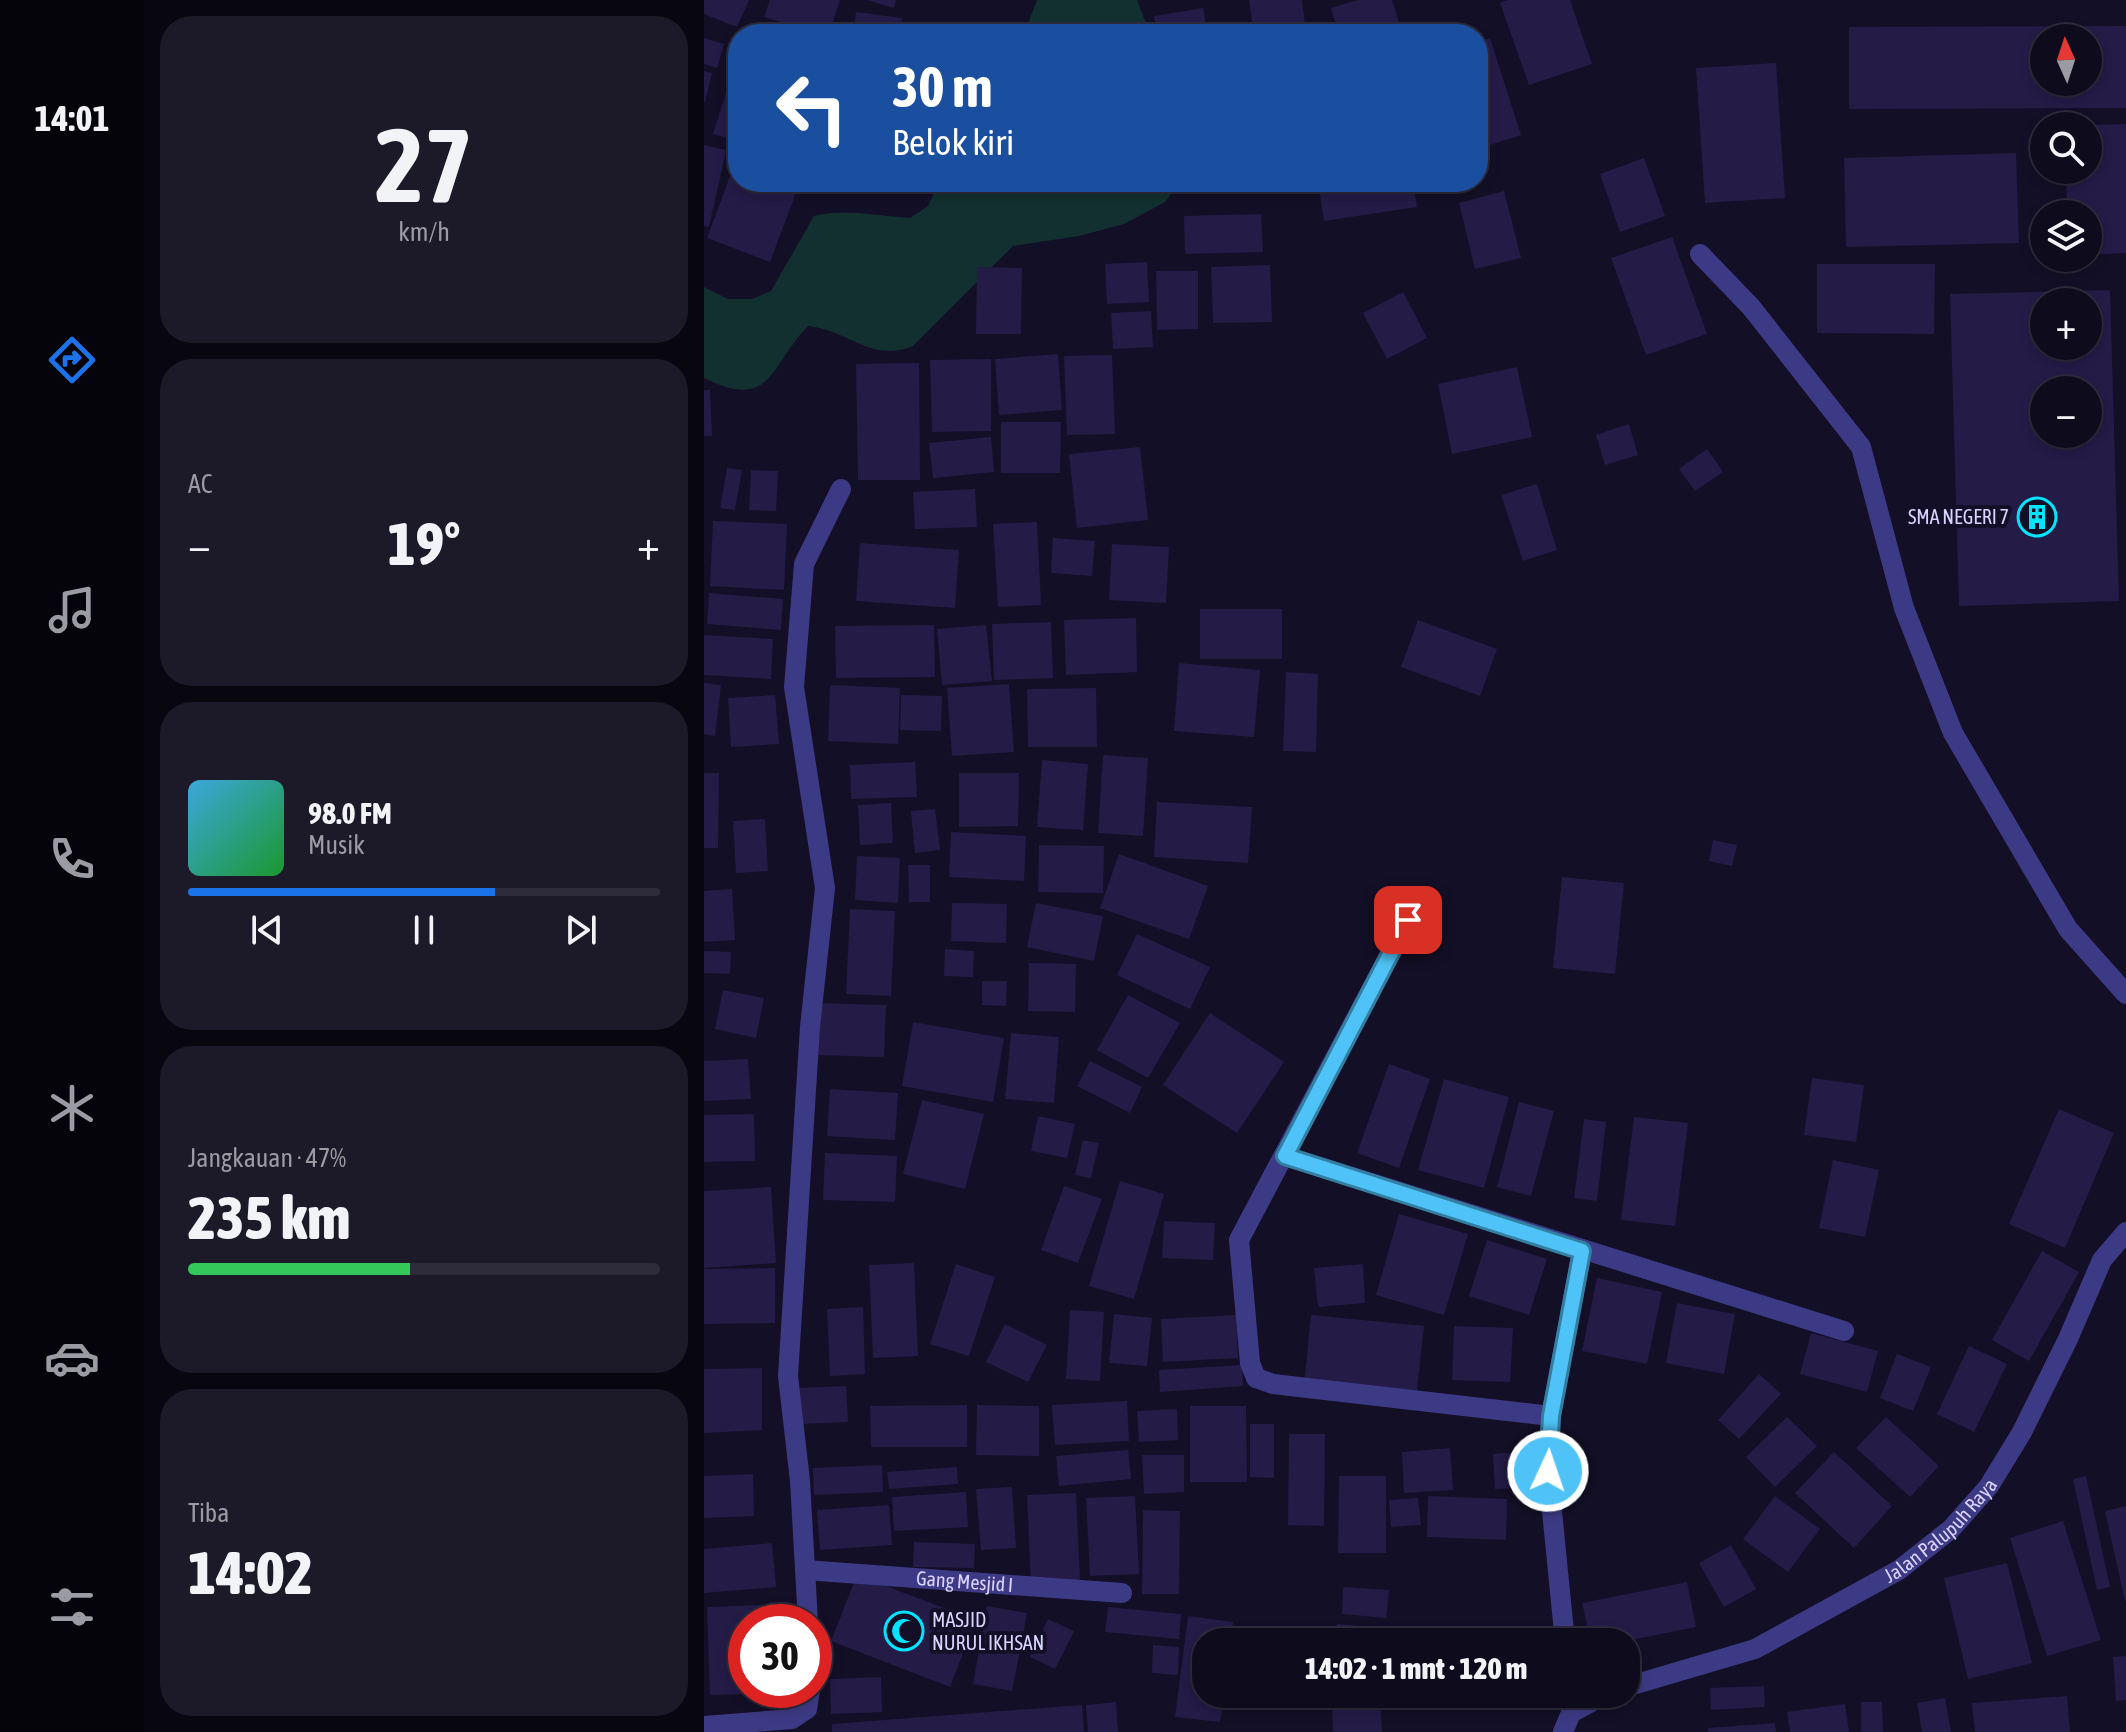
<!DOCTYPE html>
<html lang="id">
<meta charset="utf-8">
<style>
:root{--surface:#0e0b1c;--page:#1c1929;--text:#f1f3f6;--muted:#9b9ba3;--line:#2e2b3b;--accent:#1a73e8}
body{margin:0;font-family:"Asap Condensed",sans-serif;background:var(--page);color:var(--text);height:100vh;display:flex;flex-direction:column;font-size:30px;white-space:nowrap}
*{box-sizing:border-box;margin:0}
p{font-size:26px;color:var(--muted)}
.icon{flex:none;width:44px;height:44px;fill:none;stroke:currentColor;stroke-width:2;stroke-linecap:round;stroke-linejoin:round}
.map{position:relative;flex:1;overflow:hidden}
.side{display:flex;flex-direction:column;gap:16px;padding:16px;background:#08060f;width:560px}
.side>*{flex:none}
.hud{position:absolute;left:24px;top:24px;width:760px;height:168px;border-radius:32px;box-shadow:0 4px 12px #0003,0 0 0 2px var(--line);background:#1a4fa0;color:#fff;overflow:hidden}
.needle{width:52px;rotate:357deg}
.controls{position:absolute;left:1326px;top:24px;display:grid;gap:16px}
.controls a{display:grid;place-items:center;width:72px;height:72px;border-radius:50%;background:var(--surface);box-shadow:0 4px 12px #0003,0 0 0 2px var(--line);font-size:40px}
.speed{position:absolute;left:24px;top:1604px;display:flex;gap:16px;font-size:40px;font-weight:700;text-align:center}
.speed>*{display:grid;place-content:center;width:104px;height:104px;border-radius:50%;background:var(--surface);box-shadow:0 4px 12px #0003,0 0 0 2px var(--line);line-height:1}
.speed .limit{border:12px solid #d22;background:#fff;color:#111}
.pin{position:absolute;display:grid;place-items:center;width:68px;height:68px;color:#fff;margin:-34px;border-radius:16px;box-shadow:0 4px 12px #0006}
.me{position:absolute;width:88px;margin:-44px;rotate:3deg;stroke-linejoin:round;filter:drop-shadow(0 0 6px #0008)}
.turn{display:flex;align-items:center;gap:28px;height:168px;padding:0 32px;font-size:36px}
.turn .icon{width:104px;height:104px;stroke-width:2.5}
.turn b{display:block;font-size:56px;line-height:68px}
.big{font-size:60px;font-weight:800;line-height:1.1}
.side .widget{flex:1;display:flex;flex-direction:column;justify-content:center;gap:12px;min-width:0;padding:0 28px;border-radius:32px;background:var(--page)}
.side .dial{align-items:center;gap:0}
.dial b{font-size:104px;line-height:1}
.song{display:flex;align-items:center;gap:24px}
.cover{width:96px;height:96px;border-radius:12px;background:linear-gradient(135deg,hsl(200 70% 55%),hsl(130 70% 35%))}
.played{height:8px;border-radius:4px;background:linear-gradient(90deg,var(--accent) 65%,var(--line) 65%)}
.keys{display:flex;justify-content:space-around;direction:ltr}
.heat{display:flex;justify-content:space-between;align-items:center;font-size:44px;direction:ltr}
.charge{height:12px;border-radius:6px;background:linear-gradient(90deg,#34c759 47%,var(--line) 0)}
.trip{position:absolute;left:488px;top:1628px;width:448px;height:80px;border-radius:32px;background:var(--surface);box-shadow:0 4px 12px #0003,0 0 0 2px var(--line);font-weight:800;line-height:80px;text-align:center}
main{display:flex;flex:1;min-height:0}
.dock{display:flex;flex-direction:column;width:144px;justify-content:space-around;align-items:center;background:#06040b;color:var(--muted)}
.dock .icon{width:56px;height:56px}
.dock .selected{color:var(--accent)}
.dock b{font-size:36px;color:var(--text)}
.map>svg:first-child{display:block}
.green{fill:#12302f}
.building{fill:#241b47;fill-rule:evenodd}
.lines{fill:none;stroke-linecap:round;stroke-linejoin:round}
.minor{stroke:#3d3a85;stroke-width:20}
.route-casing{stroke:#337fa1;stroke-width:20}
.route{stroke:#4fc3f7;stroke-width:14}
.labels{text-anchor:middle;stroke-width:8;stroke-linejoin:round;paint-order:stroke}
.poi-label{font-size:20px;fill:#d9d4ff;stroke:#130f26;text-anchor:end}
.street-label{font-size:20px;fill:#d9d4ff;stroke:#130f26}
</style>
<main>
<nav class="dock">
<b>14:01</b>
<svg class="icon selected" aria-label="directions" viewBox="0 0 24 24"><path d="M12 3l9 9-9 9-9-9zM9 14v-3h6M13 9l2 2-2 2"/></svg>
<svg class="icon" aria-label="music" viewBox="0 0 24 24"><path d="M9 18V5l10-2v13"/><circle cx="6" cy="18" r="3"/><circle cx="16" cy="16" r="3"/></svg>
<svg class="icon" aria-label="phone" viewBox="0 0 24 24"><path d="M5 4h4l2 5-3 2q2 4 5 5l2-3 5 2v4C11 20 4 13 5 4z"/></svg>
<svg class="icon" aria-label="climate" viewBox="0 0 24 24"><path d="M12 3v18M4 7l16 10M4 17L20 7"/></svg>
<svg class="icon" aria-label="car" viewBox="0 0 24 24"><path d="M5 17H2v-5l4-1 3-4h7l3 4 3 1v5h-3M9 17h6M6 11h13"/><circle cx="7" cy="17" r="2"/><circle cx="17" cy="17" r="2"/></svg>
<svg class="icon" aria-label="filters" viewBox="0 0 24 24"><path d="M4 7h16M4 17h16"/><circle cx="9" cy="7" r="2"/><circle cx="15" cy="17" r="2"/></svg>
</nav>
<section class="side">
<div class="widget dial"><b>27</b><p>km/h</p></div>
<div class="widget"><p>AC</p>
<div class="heat"><a>−</a><b class="big">19°</b><a>+</a></div>
</div>
<div class="widget">
<div class="song"><i class="cover"></i><div><b>98.0 FM</b><p>Musik</p></div></div>
<div class="played"></div>
<div class="keys"><svg class="icon" aria-label="previous" viewBox="0 0 24 24"><path d="M18 5L8 12l10 7zM5 5v14"/></svg><svg class="icon" aria-label="pause" viewBox="0 0 24 24"><path d="M8 5v14M16 5v14"/></svg><svg class="icon" aria-label="next" viewBox="0 0 24 24"><path d="M6 5l10 7-10 7zM19 5v14"/></svg></div>
</div>
<div class="widget"><p>Jangkauan · 47%</p><b class="big">235 km</b><div class="charge"></div></div>
<div class="widget"><p>Tiba</p><b class="big">14:02</b></div>
</section>
<div class="map">
<svg width="1422" height="1732" viewBox="0 0 1422 1732">
<rect width="100%" height="100%" fill="#130f26"/>
<g class="green">
<path d="M333,0H433L446,34H313L323,26Z"/>
<path d="M235,182L475,184L461,202L420,224L375,236L309,246L209,346C167,363 147,331 104,326C66,365 68,412 0,378V287L24,299H48L67,291L110,216C144,208 172,216 206,218L224,206Z"/>
</g>
<g class="building">
<path d="M0,0H45L33,27L0,14Z"/>
<path d="M66,0H136L125,34H114L60,17Z"/>
<path d="M163,0H192L190,8Z"/>
<path d="M545,0H598L602,34H550Z"/>
<path d="M654,0H688L699,34H635L627,8Z"/>
<path d="M804,0H866L888,64L825,85L796,3Z"/>
<path d="M499,8L504,34H453L450,16Z"/>
<path d="M152,12L198,18L196,34H149Z"/>
<path d="M52,26L73,34H48Z"/>
<path d="M1422,26V108L1145,109V27ZM1340,38H1384V82H1340Z"/>
<path d="M0,38L20,44L13,68L0,64Z"/>
<path d="M786,38L817,135L774,149V42Z"/>
<path d="M1072,63L1081,198L1001,203L992,68Z"/>
<path d="M0,71L8,73L1,102H0Z"/>
<path d="M27,77L34,80V141L9,134Z"/>
<path d="M1422,124V253L1384,255V214H1363L1362,170H1384V125Z"/>
<path d="M0,145L22,150L5,227L0,226Z"/>
<path d="M1312,153L1315,243L1142,247L1140,158Z"/>
<path d="M34,155V182H96L66,262L3,238Z"/>
<path d="M940,158L961,216L916,232L896,174Z"/>
<path d="M498,182H541L542,185L501,194Z"/>
<path d="M614,182H709L713,207L620,221Z"/>
<path d="M800,191L817,258L771,269L755,203Z"/>
<path d="M557,214L559,252L481,254L480,216Z"/>
<path d="M968,237L1003,334L942,355L907,258Z"/>
<path d="M443,262L445,302L403,304L401,264Z"/>
<path d="M1113,264H1231L1230,334L1113,333Z"/>
<path d="M566,265L568,322L509,323L507,267Z"/>
<path d="M273,267L318,268L317,334H272Z"/>
<path d="M452,271H494V329L453,330Z"/>
<path d="M1406,290L1415,601L1255,606L1246,294ZM1340,302H1384V346H1340ZM1340,390H1384V434H1340Z"/>
<path d="M699,292L723,338L683,359L659,313Z"/>
<path d="M447,311L449,347L409,349L407,313Z"/>
<path d="M354,354L358,410L295,415L291,359Z"/>
<path d="M408,355L411,434L363,435L360,356Z"/>
<path d="M287,359V431L228,432L226,360Z"/>
<path d="M215,363L216,480H154L152,364Z"/>
<path d="M813,367L828,437L748,454L734,384Z"/>
<path d="M0,390H6L8,436H0Z"/>
<path d="M297,422H357L356,473H297Z"/>
<path d="M925,424L934,455L901,465L892,435Z"/>
<path d="M287,437L290,472L229,478L225,443Z"/>
<path d="M436,447L444,520L373,528L365,454Z"/>
<path d="M1003,449L1019,472L991,491L975,469Z"/>
<path d="M23,468L38,470L31,510L16,508Z"/>
<path d="M47,470L74,471L72,511L45,510Z"/>
<path d="M833,484L853,550L819,561L797,495Z"/>
<path d="M271,489L273,527L211,529L209,492Z"/>
<path d="M9,521L83,524L80,590L6,586Z"/>
<path d="M333,522L337,605L294,607L289,524Z"/>
<path d="M349,538L391,541L388,576L347,573Z"/>
<path d="M156,543L255,550L251,608L152,601Z"/>
<path d="M408,544L465,547L462,603L405,600Z"/>
<path d="M5,593L79,599L77,630L3,624Z"/>
<rect x="496" y="609" width="82" height="50"/>
<path d="M432,618L433,672L362,675L360,620Z"/>
<path d="M714,620L793,649L776,696L697,667Z"/>
<path d="M347,622L349,678L290,680L288,624Z"/>
<path d="M230,625L231,677L132,678L131,626Z"/>
<path d="M282,625L288,681L238,685L233,629Z"/>
<path d="M0,635L69,639L67,679L0,675Z"/>
<path d="M475,663L556,670L550,737L470,731Z"/>
<path d="M582,672L614,674L612,752L579,751Z"/>
<path d="M0,683L17,685L11,736L0,734Z"/>
<path d="M305,684L310,752L248,756L243,688Z"/>
<path d="M126,685L196,688L194,744L124,741Z"/>
<path d="M392,688L393,747H324L323,689Z"/>
<path d="M71,695L75,744L27,747L24,698Z"/>
<path d="M197,695L238,696L237,731L196,730Z"/>
<path d="M399,755L444,758L439,836L394,833Z"/>
<path d="M338,760L384,764L379,830L333,827Z"/>
<path d="M211,762L213,797L147,799L146,765Z"/>
<path d="M0,773H15L14,848H0Z"/>
<path d="M255,773H315L314,826L255,827Z"/>
<path d="M453,802L548,807L544,863L450,857Z"/>
<path d="M187,803L189,843L156,845L154,805Z"/>
<path d="M231,809L236,850L211,853L207,811Z"/>
<path d="M61,819L64,871L32,873L29,821Z"/>
<path d="M247,832L322,836L320,881L245,877Z"/>
<path d="M1009,840L1033,845L1028,866L1005,861Z"/>
<path d="M335,845L400,846L399,893L334,892Z"/>
<path d="M415,854L504,886L485,939L396,908Z"/>
<path d="M153,856L196,858L194,903L151,900Z"/>
<path d="M204,865H226V902H205Z"/>
<path d="M858,877L920,883L911,974L849,968Z"/>
<path d="M28,889L31,940L0,942V891Z"/>
<path d="M248,903L303,904L302,943L247,941Z"/>
<path d="M332,903L399,916L390,961L323,947Z"/>
<path d="M146,909L191,911L187,996L142,994Z"/>
<path d="M433,934L506,967L486,1009L413,975Z"/>
<path d="M241,949L270,951L269,977L240,976Z"/>
<path d="M0,951L27,952L26,974L0,973Z"/>
<path d="M325,963L372,964L371,1012L324,1011Z"/>
<path d="M278,981H303L302,1006L278,1005Z"/>
<path d="M19,990L60,998L52,1038L11,1029Z"/>
<path d="M424,995L476,1023L444,1078L393,1050Z"/>
<path d="M111,1003L182,1005L180,1057L109,1055Z"/>
<path d="M506,1013L580,1062L533,1133L459,1085Z"/>
<path d="M209,1022L300,1038L289,1102L198,1086Z"/>
<path d="M307,1033L355,1037L350,1103L301,1099Z"/>
<path d="M44,1059L47,1099L0,1101V1061Z"/>
<path d="M386,1061L438,1087L426,1113L373,1086Z"/>
<path d="M685,1064L726,1079L695,1168L653,1153Z"/>
<path d="M1108,1078L1160,1085L1152,1142L1100,1135Z"/>
<path d="M740,1079L805,1097L780,1188L714,1170Z"/>
<path d="M126,1089L194,1093L191,1140L123,1136Z"/>
<path d="M218,1100L280,1114L261,1189L199,1174Z"/>
<path d="M815,1102L850,1111L827,1196L793,1187Z"/>
<path d="M1355,1109L1410,1133L1361,1248L1305,1224Z"/>
<path d="M50,1114L51,1161L0,1162V1115Z"/>
<path d="M334,1116L371,1124L363,1158L327,1151Z"/>
<path d="M930,1117L984,1123L971,1226L917,1220Z"/>
<path d="M880,1119L902,1122L893,1201L870,1198Z"/>
<path d="M379,1140L395,1143L387,1178L371,1175Z"/>
<path d="M121,1153L193,1156L191,1202L119,1200Z"/>
<path d="M1129,1160L1175,1170L1161,1237L1115,1228Z"/>
<path d="M416,1181L460,1194L430,1299L385,1286Z"/>
<path d="M360,1186L398,1199L374,1263L337,1250Z"/>
<path d="M67,1187L72,1263L0,1268V1191Z"/>
<path d="M695,1214L764,1234L740,1315L672,1295Z"/>
<path d="M460,1221L511,1223L509,1260L458,1258Z"/>
<path d="M783,1240L843,1259L825,1315L765,1296Z"/>
<path d="M1338,1251L1375,1272L1325,1361L1288,1340Z"/>
<path d="M210,1263L214,1356L169,1358L165,1265Z"/>
<path d="M252,1264L291,1277L265,1356L226,1344Z"/>
<path d="M659,1264L661,1303L614,1307L610,1268Z"/>
<path d="M71,1268V1323L0,1324V1269Z"/>
<path d="M893,1278L958,1292L943,1364L878,1351Z"/>
<path d="M973,1303L1031,1314L1020,1374L962,1363Z"/>
<path d="M159,1307L161,1374L126,1376L123,1309Z"/>
<path d="M366,1310L400,1312L396,1381L362,1379Z"/>
<path d="M410,1314L448,1318L443,1366L405,1363Z"/>
<path d="M532,1315L534,1358L459,1362L457,1319Z"/>
<path d="M607,1315L720,1326L712,1399L600,1387Z"/>
<path d="M301,1324L343,1345L324,1382L282,1362Z"/>
<path d="M750,1326L809,1328L806,1382L748,1380Z"/>
<path d="M1107,1333L1174,1351L1163,1392L1096,1374Z"/>
<path d="M1265,1346L1303,1364L1270,1432L1233,1414Z"/>
<path d="M1193,1354L1227,1367L1209,1411L1176,1398Z"/>
<path d="M538,1365L539,1386L456,1392L455,1370Z"/>
<path d="M58,1368V1430L0,1433V1369Z"/>
<path d="M1055,1374L1077,1394L1035,1439L1014,1420Z"/>
<path d="M142,1386L144,1422L97,1424L95,1388Z"/>
<path d="M423,1401L425,1441L351,1445L348,1405Z"/>
<path d="M263,1405V1447H167L166,1406Z"/>
<path d="M273,1405L335,1406V1456L272,1455Z"/>
<path d="M486,1406H542L543,1482H486Z"/>
<path d="M473,1409L474,1440L435,1442L433,1411Z"/>
<path d="M1083,1417L1113,1446L1071,1487L1042,1457Z"/>
<path d="M1182,1417L1235,1466L1206,1497L1152,1448Z"/>
<path d="M546,1424H570V1478L546,1477Z"/>
<path d="M585,1434H621L620,1526L584,1525Z"/>
<path d="M746,1448L749,1490L700,1493L698,1452Z"/>
<path d="M424,1450L427,1479L355,1486L352,1456Z"/>
<path d="M817,1452L819,1488L791,1489L789,1454Z"/>
<path d="M1130,1452L1188,1506L1150,1548L1091,1493Z"/>
<path d="M438,1455H480V1492L440,1494Z"/>
<path d="M178,1465L179,1492L110,1495L109,1468Z"/>
<path d="M253,1467L254,1484L185,1489L183,1472Z"/>
<path d="M49,1474L50,1516L0,1518V1476Z"/>
<path d="M635,1476H682V1553H634Z"/>
<path d="M1382,1476L1406,1587L1393,1590L1369,1479Z"/>
<path d="M308,1487L312,1548L277,1550L272,1489Z"/>
<path d="M262,1492L264,1527L190,1531L188,1497Z"/>
<path d="M372,1493L376,1581L327,1584L323,1495Z"/>
<path d="M431,1496L435,1574L386,1576L382,1498Z"/>
<path d="M724,1496L803,1499L802,1540L723,1537Z"/>
<path d="M1071,1496L1116,1529L1084,1572L1039,1539Z"/>
<path d="M714,1498L717,1525L687,1527L685,1500Z"/>
<path d="M185,1505L188,1545L116,1550L113,1510Z"/>
<path d="M1422,1506V1600L1421,1601L1401,1511Z"/>
<path d="M439,1510L476,1511L475,1594H438Z"/>
<path d="M1359,1521L1397,1640L1343,1656L1306,1538Z"/>
<path d="M210,1542L271,1544L270,1568L209,1567Z"/>
<path d="M68,1543L72,1587L0,1593V1549Z"/>
<path d="M1027,1545L1052,1589L1020,1607L995,1563Z"/>
<path d="M1303,1563L1328,1663L1264,1679L1240,1578Z"/>
<path d="M153,1575L272,1620L246,1687L127,1641Z"/>
<path d="M983,1582L992,1627L917,1642H887L878,1603Z"/>
<path d="M639,1587L685,1590L682,1618L638,1614Z"/>
<path d="M90,1604L91,1622H42V1690L73,1693L6,1695L3,1607Z"/>
<path d="M283,1606L323,1613L308,1691L269,1684Z"/>
<path d="M404,1607L477,1614L475,1639L401,1632Z"/>
<path d="M484,1616L529,1622L527,1642H502V1694H520L516,1722L471,1717Z"/>
<path d="M344,1619L370,1631L351,1669L326,1657Z"/>
<path d="M633,1624L677,1628L675,1642H631Z"/>
<path d="M449,1645L475,1647L474,1675L448,1673Z"/>
<path d="M1422,1656V1700L1412,1701L1409,1657Z"/>
<path d="M177,1677L178,1712L127,1714L126,1679Z"/>
<path d="M1060,1686L1061,1707L1007,1710L1006,1688Z"/>
<path d="M628,1694H676L678,1732H629Z"/>
<path d="M1363,1696L1366,1732H1271L1268,1703Z"/>
<path d="M1241,1698L1247,1732H1218L1213,1703Z"/>
<path d="M412,1702L414,1732H384L382,1705Z"/>
<path d="M1157,1702H1178L1179,1732H1157Z"/>
<path d="M1141,1704L1145,1732H1086L1083,1712Z"/>
<path d="M378,1705L380,1732H128V1724Z"/>
<path d="M1071,1723L1072,1732H1004V1728Z"/>
</g>
<g class="lines">
<g class="minor">
<path d="M996,254L1047,307L1157,447L1200,608L1249,733L1364,929L1422,994"/>
<path d="M704,920L535,1240L546,1363L552,1378L569,1384L847,1416"/>
<path d="M581,1156L1140,1331"/>
<path id="s1" d="M101,1570L418,1593"/>
<path d="M104,1622L96,1481L84,1376L106,1027L121,888L90,687L100,564L137,489"/>
<path d="M861,1642L844,1471L847,1416L878,1251"/>
<path id="s2" d="M922,1687L1051,1649L1195,1570L1247,1529L1285,1486L1318,1432L1364,1339L1398,1260L1422,1232"/>
<path d="M0,1726L88,1719L103,1709L106,1690"/>
<path d="M859,1732L867,1713L902,1694"/>
</g>
</g>
<g class="lines">
<g class="route-casing">
<path id="route" d="M704,920L581,1156L878,1251L847,1416L844,1471"/>
</g>
<use href="#route" class="route"/>
</g>
<defs>
<g id="building-ring" transform="scale(2)"><circle r="9.5" fill="#130f26" stroke="#00e5ff" stroke-width="1.5"/><path d="M-4-6H4V6H1V3H-1V6H-4ZM-2.5-4.3h1.7v1.8h-1.7ZM.8-4.3h1.7v1.8H.8ZM-2.5-1h1.7V.8h-1.7ZM.8-1h1.7V.8H.8Z" fill="#00e5ff"/></g>
<g id="mosque-ring" transform="scale(2)"><circle r="9.5" fill="#130f26" stroke="#00e5ff" stroke-width="1.5"/><path d="M3.5-4.9A6 6 0 1 0 3.5 4.9A5 5 0 1 1 3.5-4.9Z" fill="#00e5ff"/></g>
</defs>
<g fill-rule="evenodd">
<use href="#building-ring" x="1333" y="517"/>
<use href="#mosque-ring" x="200" y="1631"/>
</g>
<g class="labels">
<g class="poi-label">
<text x="1305" y="524">SMA NEGERI 7</text>
<text x="228" y="1627" text-anchor="start">MASJID<tspan x="228" dy="23">NURUL IKHSAN</tspan></text>
</g>
<g class="street-label">
<text dy="7" stroke="none"><textPath href="#s2" startOffset="356">Jalan Palupuh Raya</textPath></text>
<text dy="7" stroke="none"><textPath href="#s1" startOffset="160">Gang Mesjid I</textPath></text>
</g>
</g>
</svg>
<div class="controls">
<a><svg class="needle" viewBox="-14 -14 28 28"><path d="M0-13l5 13h-10z" fill="#e53935"/><path d="M0 13l5-13h-10z" fill="#9b9ba3"/></svg></a>
<a><svg class="icon" aria-label="search" viewBox="0 0 24 24"><circle cx="10" cy="10" r="6"/><path d="M15 15l6 6"/></svg></a>
<a><svg class="icon" aria-label="layers" viewBox="0 0 24 24"><path d="M12 4l9 5-9 5-9-5zM3 14l9 5 9-5"/></svg></a>
<a>+</a>
<a>−</a>
</div>
<div class="speed"><div class="limit">30</div></div>
<div class="pin" style="left:704px;top:920px;background:#d93025"><svg class="icon" aria-label="arrive" viewBox="0 0 24 24"><path d="M6 21V4h12l-3 4 3 4H6"/></svg></div>
<svg class="me" style="left:844px;top:1471px" viewBox="-20 -20 40 40"><circle r="17" fill="#4fc3f7" stroke="#fff" stroke-width="3"/><path d="M0-11L8 9 0 5-8 9z" fill="#fff"/></svg>
<div class="trip">14:02 · 1 mnt · 120 m</div>
<div class="hud">
<div class="turn"><svg class="icon" aria-label="left" viewBox="0 0 24 24"><path d="M17 20v-9H6M10 6l-5 5 5 5"/></svg><div><b>30 m</b>Belok kiri</div></div>
</div>
</div>
</main>
